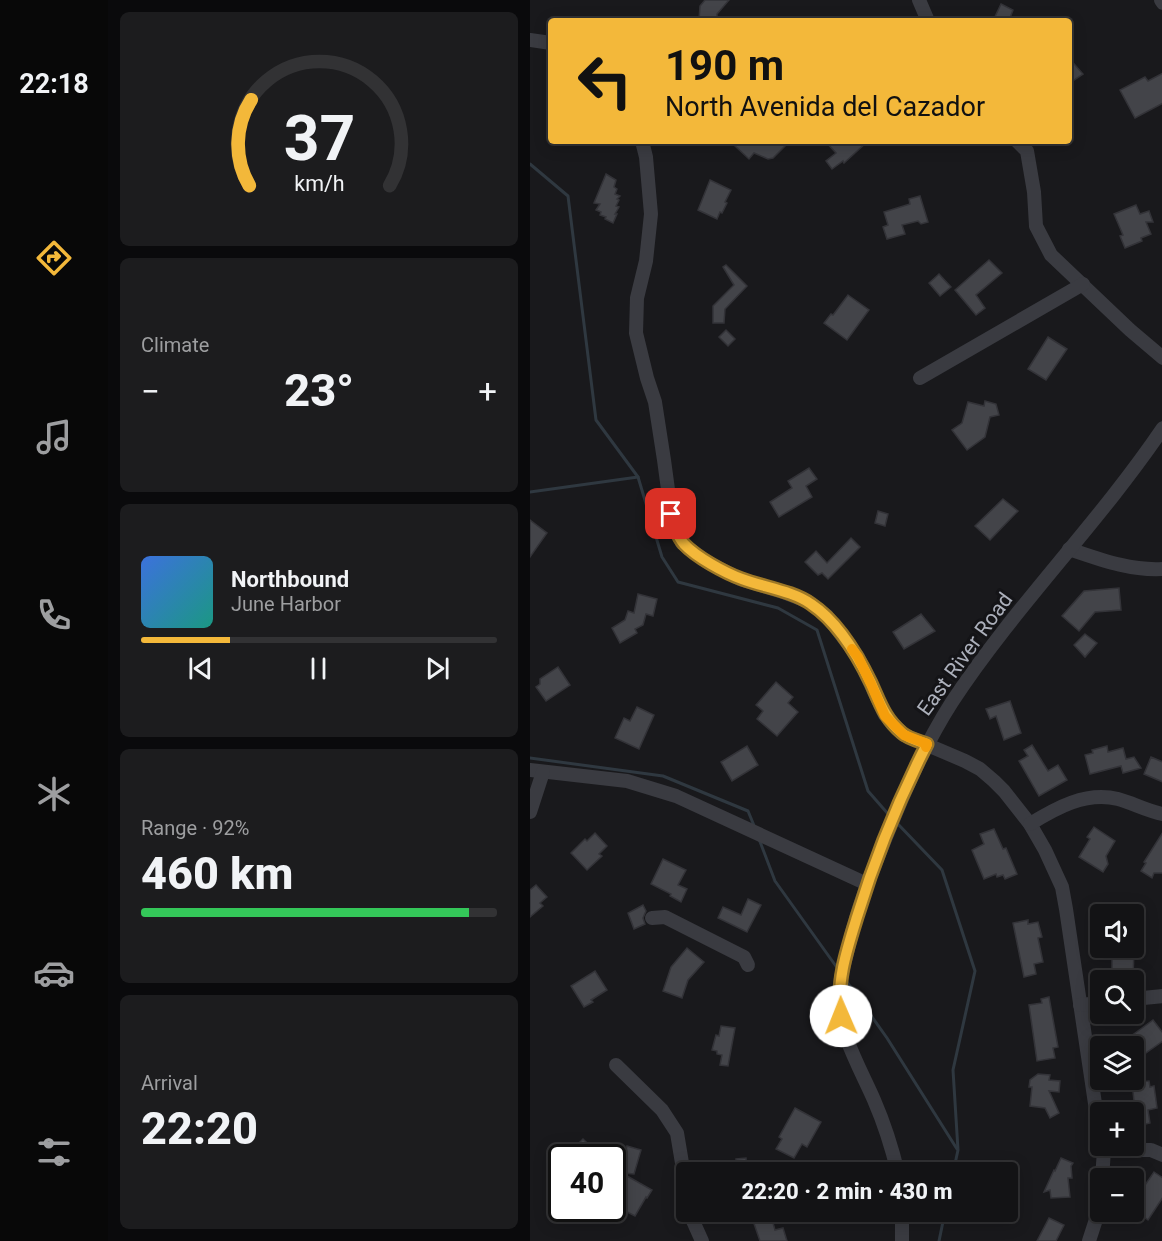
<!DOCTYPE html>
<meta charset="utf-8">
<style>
:root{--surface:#131315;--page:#1c1c1e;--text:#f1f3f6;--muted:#9d9ea0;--line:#323234;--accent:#f3b83a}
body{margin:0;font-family:Roboto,sans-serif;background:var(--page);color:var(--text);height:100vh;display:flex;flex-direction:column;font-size:22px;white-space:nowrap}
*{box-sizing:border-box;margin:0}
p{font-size:20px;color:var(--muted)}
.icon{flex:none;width:33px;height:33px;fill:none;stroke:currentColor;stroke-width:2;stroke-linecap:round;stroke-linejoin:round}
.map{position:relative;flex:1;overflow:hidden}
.panel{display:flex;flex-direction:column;gap:12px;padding:12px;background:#0a0a0c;width:422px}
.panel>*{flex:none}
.top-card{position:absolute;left:18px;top:18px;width:524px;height:126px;border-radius:6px;box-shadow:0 3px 15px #0003,0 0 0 2px var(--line);background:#f3b83a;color:#111;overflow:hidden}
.controls{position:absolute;left:560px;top:904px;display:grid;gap:12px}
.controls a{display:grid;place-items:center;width:54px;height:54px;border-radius:6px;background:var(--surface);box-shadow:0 3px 15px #0003,0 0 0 2px var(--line);font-size:30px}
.speed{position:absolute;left:18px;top:1144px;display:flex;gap:12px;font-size:30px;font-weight:700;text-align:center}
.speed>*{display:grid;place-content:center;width:78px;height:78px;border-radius:50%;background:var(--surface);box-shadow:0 3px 15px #0003,0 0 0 2px var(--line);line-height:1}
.speed .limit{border:3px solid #111;border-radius:9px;background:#fff;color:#111}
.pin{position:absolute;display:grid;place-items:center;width:51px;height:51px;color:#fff;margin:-26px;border-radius:12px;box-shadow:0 3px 9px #0006}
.me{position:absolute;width:66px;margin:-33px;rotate:359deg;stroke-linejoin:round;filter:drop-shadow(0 0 4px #0008)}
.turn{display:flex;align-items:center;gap:21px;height:126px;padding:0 18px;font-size:27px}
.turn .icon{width:78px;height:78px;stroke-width:2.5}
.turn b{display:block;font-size:42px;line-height:51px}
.big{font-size:45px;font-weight:800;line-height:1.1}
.panel .tile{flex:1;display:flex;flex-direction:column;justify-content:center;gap:9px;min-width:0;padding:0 21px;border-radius:9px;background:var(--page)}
.panel .dial{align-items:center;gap:0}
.dial svg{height:156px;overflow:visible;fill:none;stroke:var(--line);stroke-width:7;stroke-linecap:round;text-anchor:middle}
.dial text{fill:var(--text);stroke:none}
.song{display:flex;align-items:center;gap:18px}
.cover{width:72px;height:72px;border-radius:9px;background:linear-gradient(135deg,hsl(220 70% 55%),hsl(170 70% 35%))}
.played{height:6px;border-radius:3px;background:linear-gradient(90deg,var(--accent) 25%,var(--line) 25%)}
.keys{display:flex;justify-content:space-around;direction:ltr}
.heat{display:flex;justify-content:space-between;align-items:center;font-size:33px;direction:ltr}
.charge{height:9px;border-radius:4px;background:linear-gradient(90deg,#34c759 92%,var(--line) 0)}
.trip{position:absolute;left:146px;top:1162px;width:342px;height:60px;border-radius:6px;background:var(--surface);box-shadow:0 3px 15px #0003,0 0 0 2px var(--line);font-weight:800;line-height:60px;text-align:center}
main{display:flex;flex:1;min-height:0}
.menu{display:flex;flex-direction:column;width:108px;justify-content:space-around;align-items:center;background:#080808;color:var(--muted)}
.menu .icon{width:42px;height:42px}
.menu .selected{color:var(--accent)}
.menu b{font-size:27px;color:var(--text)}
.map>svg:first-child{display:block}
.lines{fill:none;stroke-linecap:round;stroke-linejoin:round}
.stream{stroke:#2f3840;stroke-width:3}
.building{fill:#434449;stroke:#333338;stroke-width:1.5}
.minor{stroke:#3a3b41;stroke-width:14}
.route-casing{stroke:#9e7826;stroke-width:15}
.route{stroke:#f3b83a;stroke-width:10}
.slow{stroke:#f59e0b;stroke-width:10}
.labels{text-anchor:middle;stroke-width:6;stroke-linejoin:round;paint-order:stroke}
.street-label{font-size:21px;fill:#acb0bb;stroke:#141417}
</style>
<main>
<nav class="menu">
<b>22:18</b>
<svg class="icon selected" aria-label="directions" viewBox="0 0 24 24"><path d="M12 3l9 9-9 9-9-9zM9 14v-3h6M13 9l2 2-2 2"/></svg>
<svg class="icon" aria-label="music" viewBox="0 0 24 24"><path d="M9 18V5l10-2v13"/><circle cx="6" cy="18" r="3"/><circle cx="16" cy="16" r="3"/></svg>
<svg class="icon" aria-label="phone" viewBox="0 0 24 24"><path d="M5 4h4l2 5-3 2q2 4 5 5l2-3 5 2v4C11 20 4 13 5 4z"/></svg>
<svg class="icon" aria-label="climate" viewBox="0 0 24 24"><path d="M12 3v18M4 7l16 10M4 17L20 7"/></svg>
<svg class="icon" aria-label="car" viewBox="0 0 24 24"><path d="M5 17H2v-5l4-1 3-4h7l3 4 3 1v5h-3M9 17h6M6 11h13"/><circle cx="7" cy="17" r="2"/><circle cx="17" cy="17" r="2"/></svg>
<svg class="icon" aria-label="filters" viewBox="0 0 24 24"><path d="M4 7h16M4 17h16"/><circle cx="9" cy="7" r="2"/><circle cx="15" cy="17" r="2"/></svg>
</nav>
<section class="panel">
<div class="tile dial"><svg viewBox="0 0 100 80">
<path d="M14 69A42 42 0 1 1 86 69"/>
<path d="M14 69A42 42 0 0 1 15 25" stroke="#f3b83a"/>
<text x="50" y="56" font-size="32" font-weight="700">37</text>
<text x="50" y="72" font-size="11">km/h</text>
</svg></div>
<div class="tile"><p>Climate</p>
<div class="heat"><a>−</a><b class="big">23°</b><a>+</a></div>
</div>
<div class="tile">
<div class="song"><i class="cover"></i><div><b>Northbound</b><p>June Harbor</p></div></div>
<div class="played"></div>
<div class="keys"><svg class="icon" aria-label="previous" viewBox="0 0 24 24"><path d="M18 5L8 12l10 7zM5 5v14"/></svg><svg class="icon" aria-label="pause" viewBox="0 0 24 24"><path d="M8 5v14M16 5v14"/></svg><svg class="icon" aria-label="next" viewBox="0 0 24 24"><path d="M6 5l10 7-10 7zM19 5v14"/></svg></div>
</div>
<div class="tile"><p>Range · 92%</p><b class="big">460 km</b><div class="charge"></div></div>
<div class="tile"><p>Arrival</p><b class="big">22:20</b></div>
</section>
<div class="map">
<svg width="633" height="1241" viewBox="0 0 633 1241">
<rect width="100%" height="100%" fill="#19191c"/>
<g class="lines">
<g class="stream">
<path d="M0,164L38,196L66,420L108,477"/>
<path d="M0,492L108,477L132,557L148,582L248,608L287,630L338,791L359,815"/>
<path d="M0,758L133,776L218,811L225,828"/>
<path d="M366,822L412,870L445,971L423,1070L428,1150L423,1173"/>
<path d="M229,839L245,881L308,969"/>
<path d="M315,979L357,1038L427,1149"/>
<path d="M409,1241L415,1212"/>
</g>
</g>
<g class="building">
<path d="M175,0H199L187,14V21L169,20L170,6Z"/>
<path d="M471,4L483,10L480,18L469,21H463Z"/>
<path d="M538,57L553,74L538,84Z"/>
<path d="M633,73V103L605,118L590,90L615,77L618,81Z"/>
<path d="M210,141H260L243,158L238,159L224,153L219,159L205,146Z"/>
<path d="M295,141H338L314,163L313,161L302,169L296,161L306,153Z"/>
<path d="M76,174L86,180L84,187L87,189L85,194L90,196L87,199L89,200L86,206L89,207L85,214H87L83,223L75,219L76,217L70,215L71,212L66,210L70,204L64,203Z"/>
<path d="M180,180L201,190L195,202L197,203L192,213L190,212L187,219L168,210Z"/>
<path d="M390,196L398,222L391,224L388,221L372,225L375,234L357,239L353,227L358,225L354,212L380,204L379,199Z"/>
<path d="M606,205L610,214L619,211L623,222H616L621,234L611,238L612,241L595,248L590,236L593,235L584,214Z"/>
<path d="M459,260L472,273L446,295L455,308L446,315L425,290Z"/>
<path d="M196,265L217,286L195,309L194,323H183V306L204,285L193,267Z"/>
<path d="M409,274L421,287L410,296L399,283Z"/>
<path d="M318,295L339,310L317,340L294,323L301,314L303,315Z"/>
<path d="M196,330L205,339L198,346L189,337Z"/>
<path d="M518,337L537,349L516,380L498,369Z"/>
<path d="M455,401L466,404L469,415L460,417L455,437L437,450L422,430L432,423L438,402L454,406Z"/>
<path d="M279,468L287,479L276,486L282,497L249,517L240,502L262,488L258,481Z"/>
<path d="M473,499L488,511L460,540L445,526Z"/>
<path d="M348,511L358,514L355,526L345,523Z"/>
<path d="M0,520L17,533L0,557Z"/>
<path d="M321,538L330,547L298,579L292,573L288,575L275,562L286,551L297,563Z"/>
<path d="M589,588L591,610L565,612L549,631L532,616L554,591Z"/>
<path d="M108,594L127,599L123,616L116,614L113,625L105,629L107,633L90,643L82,628L95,620L98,611L104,613Z"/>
<path d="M391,614L405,631L374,649L363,632Z"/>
<path d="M555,634L567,643L555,657L544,645Z"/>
<path d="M28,667L40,685L16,701L6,687L10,684V679Z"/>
<path d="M246,682L263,697L258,703L268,712L247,736L227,719L233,711L226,705Z"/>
<path d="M480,701L491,733L474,740L466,716L460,719L456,709Z"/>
<path d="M107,707L124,715L109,749L85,738L94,718L100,721Z"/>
<path d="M502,745L518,771L528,765L537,780L509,796L489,761L498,756L494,750Z"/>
<path d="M217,746L228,765L202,781L191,762Z"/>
<path d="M577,746L578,752L593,748L596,759L604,757L611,768L593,773L591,766L560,774L555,755L563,753L562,750Z"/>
<path d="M621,757L633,762V782L614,774Z"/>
<path d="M564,827L585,841L576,856L578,864L573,872L549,857L560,839L557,837Z"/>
<path d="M464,829L473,849L476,848L487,874L475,879L473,875L467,877L466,874L454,879L442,850L454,844L450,834Z"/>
<path d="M633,832V873H624L622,878L611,871L616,863L614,862Z"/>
<path d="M65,833L77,846L69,854L72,856L57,870L41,853L55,839L57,841Z"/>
<path d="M133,859L156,870L148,885L157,889L151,902L140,896L141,894L121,884Z"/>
<path d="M6,885L17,897L10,903L13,906L0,917V890Z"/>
<path d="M218,899L231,905L217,932L188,918L193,907L211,915Z"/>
<path d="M113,905L116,911L113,918L115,924L104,929L98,913Z"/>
<path d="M498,920V924L508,922L512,937L508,938L513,962L504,964L506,974L494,977L483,923Z"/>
<path d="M157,948L174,962L158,980L152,998L133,991L141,967Z"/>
<path d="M582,948H601L604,950L603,979H582Z"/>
<path d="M65,971L77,990L61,1000L63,1002L54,1007L41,986Z"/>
<path d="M519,997L528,1047L523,1048L525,1058L507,1061L499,1005L512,1003L511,999Z"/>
<path d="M623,1020L633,1033V1041L603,1062V1047H586Z"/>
<path d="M191,1026L205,1028L198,1066L190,1065L192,1055L187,1054V1051L182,1050L186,1035L189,1036Z"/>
<path d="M508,1074L520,1075L519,1080L530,1081L529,1092L519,1091L529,1113L520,1118L515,1108L500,1106L502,1087H499L500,1080Z"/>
<path d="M619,1081L620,1087L624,1086L627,1108L618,1110L620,1123L611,1125L609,1114L604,1117L601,1102L604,1101L602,1083Z"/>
<path d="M265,1108L291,1122L277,1147L272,1144L264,1158L246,1149L252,1139L249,1137Z"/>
<path d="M53,1139L66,1152L60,1158H34Z"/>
<path d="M97,1146L111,1150L104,1174L93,1173L94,1157Z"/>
<path d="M216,1158L217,1173H207L206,1159Z"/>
<path d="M531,1158L543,1163L541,1166L542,1178H538L540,1197L521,1198L520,1190L514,1192L524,1170L525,1171Z"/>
<path d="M32,1161V1182L21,1172Z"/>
<path d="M624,1172L633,1178V1197L618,1220L609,1213L613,1207L604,1201Z"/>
<path d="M97,1176L122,1190L117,1198L116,1197L105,1216L91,1209L94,1202L86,1197Z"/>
<path d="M220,1212H240L245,1230L253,1228L257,1241H230Z"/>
<path d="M519,1218L534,1225L526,1241H507Z"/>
</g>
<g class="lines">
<g class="minor">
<path d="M389,0L398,21"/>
<path d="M631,0L633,3"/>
<path d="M0,40L21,43"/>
<path d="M112,141L116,157L121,214L116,261L107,298L106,333L117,378L125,402L134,460L142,519L152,543L177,562L210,579L253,592L279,602L297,616L328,657L355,715L374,735L435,761L450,769L464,781L474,791L500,824L515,850L532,887L536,909L570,1137"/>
<path d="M487,141L497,151L504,192L506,226L521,255L600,330L633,358"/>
<path d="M390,378L553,284"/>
<path d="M539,549C569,559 600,571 633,569"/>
<path d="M0,770L97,781L146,796L337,884"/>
<path d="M0,812L13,772"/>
<path d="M500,824C526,808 556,791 588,799C603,803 617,811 633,814"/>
<path d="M122,918L135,917L214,957L218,965"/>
<path d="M603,999L633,996"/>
<path d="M550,1005L570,1003"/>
<path d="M86,1065L132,1110L147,1133L154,1175L156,1199"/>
<path d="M574,1150H621L633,1155"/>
<path d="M368,1173C362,1148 354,1123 344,1100C330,1068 311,1037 309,1002C308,987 312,971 316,957C323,925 333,893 346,862C368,807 390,752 422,702C485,606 568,524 633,428"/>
<path d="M572,1179L574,1150L573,1146"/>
<path d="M159,1212L172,1241"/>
<path d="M372,1241V1212"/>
<path d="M559,1241L570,1207"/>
</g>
</g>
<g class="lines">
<g class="route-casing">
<path id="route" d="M141,514C142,523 148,537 154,544C166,557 195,573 212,579C233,587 263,591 281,604C308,622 327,654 341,683C350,703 355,719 372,733C379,739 389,741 397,744C369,799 345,858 327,917C317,949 306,982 311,1016"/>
</g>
<use href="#route" class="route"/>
<path class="slow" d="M322,649L328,657L341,684L355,716L374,735L397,744L396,747"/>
</g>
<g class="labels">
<g class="street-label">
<text transform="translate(435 654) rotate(-54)" y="7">East River Road</text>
</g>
</g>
</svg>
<div class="controls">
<a><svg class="icon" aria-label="sound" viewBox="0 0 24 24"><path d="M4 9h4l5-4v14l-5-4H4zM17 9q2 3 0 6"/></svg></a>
<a><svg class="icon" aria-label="search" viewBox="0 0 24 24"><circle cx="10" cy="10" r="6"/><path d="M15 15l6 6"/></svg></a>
<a><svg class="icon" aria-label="layers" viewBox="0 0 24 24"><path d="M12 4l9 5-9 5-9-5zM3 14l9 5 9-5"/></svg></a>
<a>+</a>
<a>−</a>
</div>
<div class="speed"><div class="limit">40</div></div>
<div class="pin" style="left:141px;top:514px;background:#d93025"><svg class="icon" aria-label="arrive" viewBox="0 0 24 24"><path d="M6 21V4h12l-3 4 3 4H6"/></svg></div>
<svg class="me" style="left:311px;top:1016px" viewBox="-20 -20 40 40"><circle r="19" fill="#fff"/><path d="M0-13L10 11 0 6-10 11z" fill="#f3b83a"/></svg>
<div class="trip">22:20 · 2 min · 430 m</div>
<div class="top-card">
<div class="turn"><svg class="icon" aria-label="left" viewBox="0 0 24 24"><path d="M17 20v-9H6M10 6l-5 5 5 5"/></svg><div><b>190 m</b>North Avenida del Cazador</div></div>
</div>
</div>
</main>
